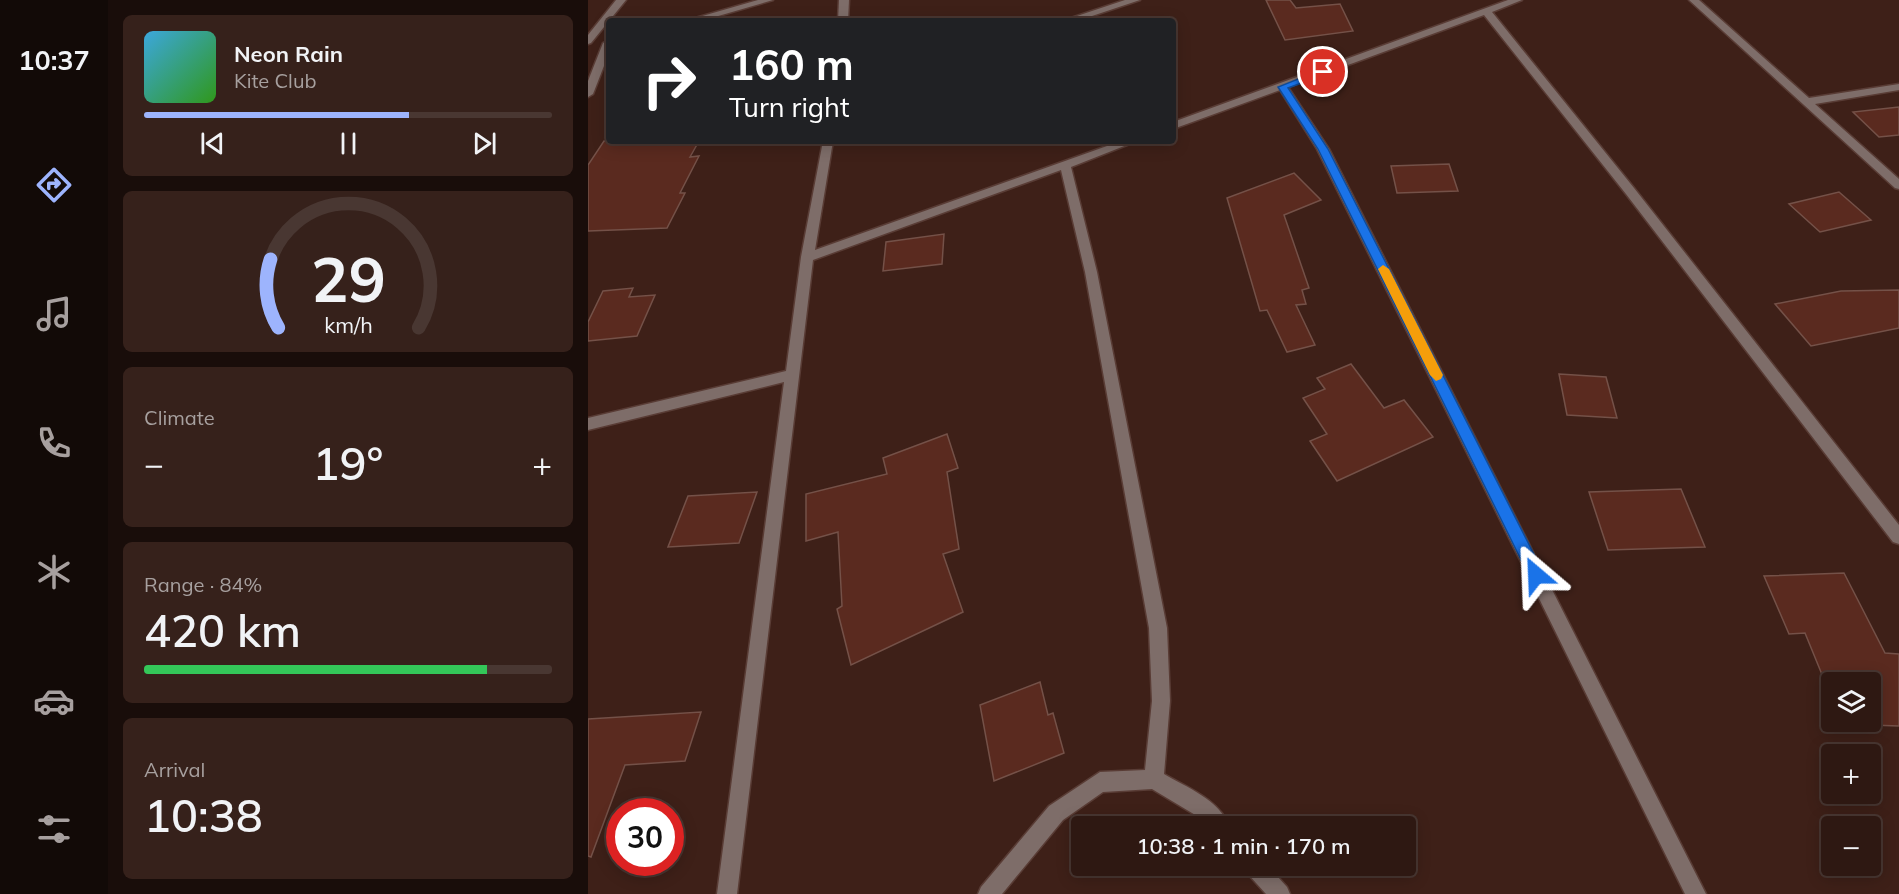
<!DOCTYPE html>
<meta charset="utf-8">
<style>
:root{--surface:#2e1812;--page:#36211b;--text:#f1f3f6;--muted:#a7a09f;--line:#493732;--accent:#9db4fd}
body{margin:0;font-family:Mulish,sans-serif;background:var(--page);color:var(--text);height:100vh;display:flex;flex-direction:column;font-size:22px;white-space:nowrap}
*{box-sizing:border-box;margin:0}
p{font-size:20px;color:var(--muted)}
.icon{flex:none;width:33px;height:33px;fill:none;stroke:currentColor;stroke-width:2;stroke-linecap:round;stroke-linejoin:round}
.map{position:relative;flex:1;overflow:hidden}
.panel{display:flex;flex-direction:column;gap:15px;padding:15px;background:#190d0a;width:480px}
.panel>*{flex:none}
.hud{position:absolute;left:18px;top:18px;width:570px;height:126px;border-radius:6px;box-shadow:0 3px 15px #0003,0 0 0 2px var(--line);background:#202124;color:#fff;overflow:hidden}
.tools{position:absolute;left:1233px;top:672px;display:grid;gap:12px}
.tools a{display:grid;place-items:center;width:60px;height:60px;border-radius:6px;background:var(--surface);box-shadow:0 3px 15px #0003,0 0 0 2px var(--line);font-size:30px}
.speed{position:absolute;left:18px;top:798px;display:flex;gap:12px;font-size:30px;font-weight:700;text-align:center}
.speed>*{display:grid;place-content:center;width:78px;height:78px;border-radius:50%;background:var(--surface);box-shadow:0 3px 15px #0003,0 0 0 2px var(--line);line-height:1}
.speed .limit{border:9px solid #d22;background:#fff;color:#111}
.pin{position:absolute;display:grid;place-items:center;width:51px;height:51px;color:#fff;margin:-26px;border:3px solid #fff;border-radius:50%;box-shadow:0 2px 6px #0007}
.me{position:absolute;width:66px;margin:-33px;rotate:334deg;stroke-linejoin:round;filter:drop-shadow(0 0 4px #0008)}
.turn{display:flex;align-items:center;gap:21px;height:126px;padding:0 24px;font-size:27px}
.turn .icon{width:78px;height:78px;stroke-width:2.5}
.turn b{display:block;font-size:42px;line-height:51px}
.big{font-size:45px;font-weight:600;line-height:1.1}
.panel .tile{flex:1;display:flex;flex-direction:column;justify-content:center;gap:9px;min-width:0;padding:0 21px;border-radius:9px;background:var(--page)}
.panel .dial{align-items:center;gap:0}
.dial svg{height:156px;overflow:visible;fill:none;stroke:var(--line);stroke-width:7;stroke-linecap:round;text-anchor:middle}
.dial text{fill:var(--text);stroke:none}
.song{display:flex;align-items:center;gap:18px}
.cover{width:72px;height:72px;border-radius:9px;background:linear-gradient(135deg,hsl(200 70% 55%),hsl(110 70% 35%))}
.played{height:6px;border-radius:3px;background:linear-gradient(90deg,var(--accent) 65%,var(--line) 65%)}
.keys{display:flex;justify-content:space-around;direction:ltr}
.heat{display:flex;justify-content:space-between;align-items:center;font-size:33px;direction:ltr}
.charge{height:9px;border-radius:4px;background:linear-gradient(90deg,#34c759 84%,var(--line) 0)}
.trip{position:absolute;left:483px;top:816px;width:345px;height:60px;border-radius:6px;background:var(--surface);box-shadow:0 3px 15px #0003,0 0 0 2px var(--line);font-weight:600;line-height:60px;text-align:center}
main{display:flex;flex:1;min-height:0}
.dock{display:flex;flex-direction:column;width:108px;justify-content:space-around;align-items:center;background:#120a07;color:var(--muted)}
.dock .icon{width:42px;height:42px}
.dock .on{color:var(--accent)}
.dock b{font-size:27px;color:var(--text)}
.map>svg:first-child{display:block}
.building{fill:#5a2a1f;stroke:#745148;stroke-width:1.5}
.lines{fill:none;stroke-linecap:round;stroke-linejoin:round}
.minor-casing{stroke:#593c35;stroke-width:3}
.minor{fill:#7e6d69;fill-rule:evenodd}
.route{fill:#1a73e8;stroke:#114b97;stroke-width:1.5}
.slow{fill:#f59e0b}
</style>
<main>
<nav class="dock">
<b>10:37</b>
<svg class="icon on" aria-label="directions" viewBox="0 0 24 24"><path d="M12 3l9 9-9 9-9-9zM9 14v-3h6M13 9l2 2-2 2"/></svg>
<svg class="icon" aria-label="music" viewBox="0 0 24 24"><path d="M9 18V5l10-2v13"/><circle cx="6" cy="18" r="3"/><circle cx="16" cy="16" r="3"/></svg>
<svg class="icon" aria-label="phone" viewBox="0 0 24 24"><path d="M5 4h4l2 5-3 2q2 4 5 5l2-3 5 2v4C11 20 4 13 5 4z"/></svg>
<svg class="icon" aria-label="climate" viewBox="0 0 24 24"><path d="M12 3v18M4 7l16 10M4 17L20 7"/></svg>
<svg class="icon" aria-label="car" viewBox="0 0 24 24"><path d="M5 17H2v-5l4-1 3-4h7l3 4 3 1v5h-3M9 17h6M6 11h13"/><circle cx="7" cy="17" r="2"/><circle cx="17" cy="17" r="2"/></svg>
<svg class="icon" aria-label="filters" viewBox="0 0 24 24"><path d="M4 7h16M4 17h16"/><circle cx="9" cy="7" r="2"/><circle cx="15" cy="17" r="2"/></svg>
</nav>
<section class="panel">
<div class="tile">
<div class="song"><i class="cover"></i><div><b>Neon Rain</b><p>Kite Club</p></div></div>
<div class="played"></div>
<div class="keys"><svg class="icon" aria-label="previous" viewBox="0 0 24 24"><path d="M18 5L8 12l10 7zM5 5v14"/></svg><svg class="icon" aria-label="pause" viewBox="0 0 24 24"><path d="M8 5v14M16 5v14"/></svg><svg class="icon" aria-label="next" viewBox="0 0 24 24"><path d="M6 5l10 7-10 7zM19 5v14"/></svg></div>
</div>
<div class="tile dial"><svg viewBox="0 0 100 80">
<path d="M14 69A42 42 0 1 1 86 69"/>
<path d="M14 69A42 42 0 0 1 10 34" stroke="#9db4fd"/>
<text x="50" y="56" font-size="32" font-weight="700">29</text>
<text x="50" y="72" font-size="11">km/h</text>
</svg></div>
<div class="tile"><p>Climate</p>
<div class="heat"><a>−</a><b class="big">19°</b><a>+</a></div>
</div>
<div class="tile"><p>Range · 84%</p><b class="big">420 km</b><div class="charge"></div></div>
<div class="tile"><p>Arrival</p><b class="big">10:38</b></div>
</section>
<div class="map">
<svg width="1311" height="894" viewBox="0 0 1311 894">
<rect width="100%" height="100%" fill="#3e2018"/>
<g class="building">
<path d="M678,0H702L708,8L752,4L765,31L697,40Z"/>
<path d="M1311,107V135L1291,137L1265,112Z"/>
<path d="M16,141H111L102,157L111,156L92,193H97L79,228L0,231V165Z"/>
<path d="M861,164L870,191L809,193L803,166Z"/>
<path d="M706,173L733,200L696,215L721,288L714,290L718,304L708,305L727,345L699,352L679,310L672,311L639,198Z"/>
<path d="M1251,192L1283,220L1232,232L1201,204Z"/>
<path d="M356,234L354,264L295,271L298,242Z"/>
<path d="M45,288L41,297L67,295L49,336L0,341V322L15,291Z"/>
<path d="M1311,290V328L1223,346L1187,304L1253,291Z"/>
<path d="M763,364L796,408L816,400L845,437L749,481L722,441L739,434L715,398L737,389L729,378Z"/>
<path d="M971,374L1018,377L1029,418L979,415Z"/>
<path d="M359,434L370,468L359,472L371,549L355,554L375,612L263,665L249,609L254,606L250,532L218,541V494L299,474L295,458Z"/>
<path d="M1093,489L1117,547L1020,550L1001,492Z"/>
<path d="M169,492L151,543L80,547L100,496Z"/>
<path d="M1256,573L1297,653L1311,654V726L1254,724L1252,722H1282V682H1244V699L1217,633L1201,634L1176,576Z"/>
<path d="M452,682L460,715L465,713L476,753L406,781L392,705Z"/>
<path d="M113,712L97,761L37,765L3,857L0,856V719Z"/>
</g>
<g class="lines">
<g class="minor-casing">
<g id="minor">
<path d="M28,0H38L3,43L0,44V35Z"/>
<path d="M170,0H185L113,21H97Z"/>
<path d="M251,0H261L260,21H250Z"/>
<path d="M537,0H552L489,21H474Z"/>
<path d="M920,0H934L904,12L1046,188L1311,525V544L1305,542L1038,194L896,15L700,87L741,149L1118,894H1097L729,149L692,90L585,129V122Z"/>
<path d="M1101,0H1111L1221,98L1311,84V90L1227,104L1311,179V189L1307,188Z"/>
<path d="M21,40V53L5,94L0,97V81L15,43Z"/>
<path d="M235,141H245L227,250L533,141H549L483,167L509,272L579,628L582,701L576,774C598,787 632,800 641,826H618L609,816L564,789L515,792L475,820L414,894H390L393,887L461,806L512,772L557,770L564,701L561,628L497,272L473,170L225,260L149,894H129L196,382L0,430V418L198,371L213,257Z"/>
<path d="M656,866H680L699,887L702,894H678L659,873Z"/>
</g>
</g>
<use href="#minor" class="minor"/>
</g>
<path class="route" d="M735,69L740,72L739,74L700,88L740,149L954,570L956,575L954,580L948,582L943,580L730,149L690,87Z"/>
<path class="slow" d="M795,265L801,269L855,375L853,379L848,381L842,375L790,269Z"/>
</svg>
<div class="tools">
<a><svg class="icon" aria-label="layers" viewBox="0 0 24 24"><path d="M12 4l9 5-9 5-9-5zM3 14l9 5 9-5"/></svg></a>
<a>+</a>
<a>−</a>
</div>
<div class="speed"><div class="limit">30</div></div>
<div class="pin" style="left:735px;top:72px;background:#d93025"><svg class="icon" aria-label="arrive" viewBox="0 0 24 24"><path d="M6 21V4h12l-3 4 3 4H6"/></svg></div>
<svg class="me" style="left:948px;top:575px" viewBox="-20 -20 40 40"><path d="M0-17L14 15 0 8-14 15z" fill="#1a73e8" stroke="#fff" stroke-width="4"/></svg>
<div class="trip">10:38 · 1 min · 170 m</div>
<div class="hud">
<div class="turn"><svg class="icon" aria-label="right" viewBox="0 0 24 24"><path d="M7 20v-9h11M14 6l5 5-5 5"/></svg><div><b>160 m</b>Turn right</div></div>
</div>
</div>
</main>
